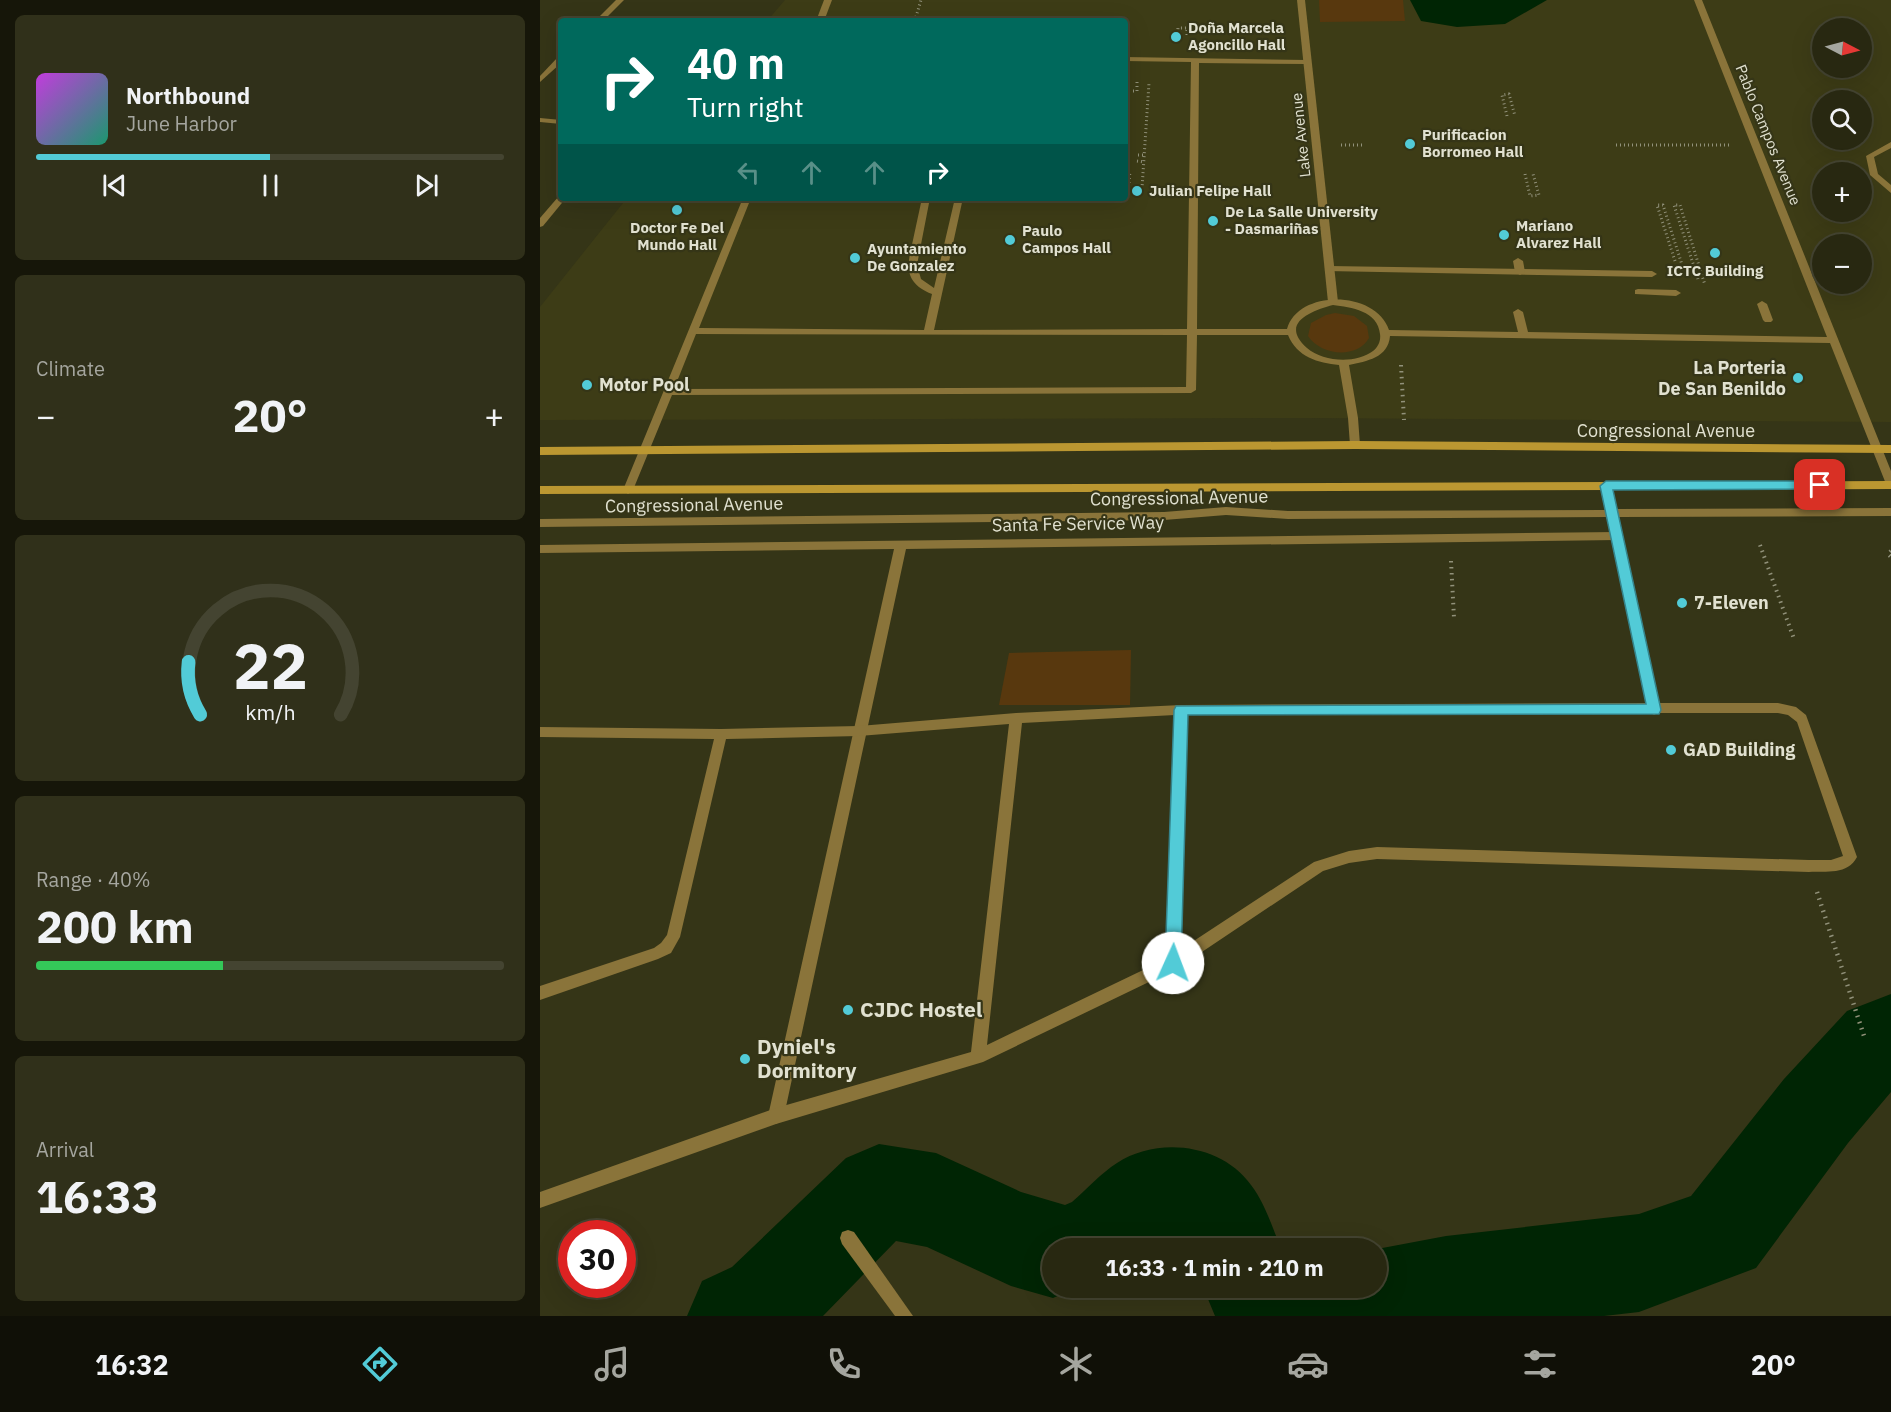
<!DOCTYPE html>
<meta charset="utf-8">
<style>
:root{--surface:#282811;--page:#30301a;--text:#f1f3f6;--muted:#a5a69f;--line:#444431;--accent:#52cbd7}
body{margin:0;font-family:"IBM Plex Sans",sans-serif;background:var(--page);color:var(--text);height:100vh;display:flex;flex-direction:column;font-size:22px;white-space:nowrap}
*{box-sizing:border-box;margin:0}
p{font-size:20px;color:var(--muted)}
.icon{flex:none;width:33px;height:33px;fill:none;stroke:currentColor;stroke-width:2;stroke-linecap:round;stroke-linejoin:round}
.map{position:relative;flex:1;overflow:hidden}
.details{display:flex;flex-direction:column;gap:15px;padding:15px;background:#161609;width:540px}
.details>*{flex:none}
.hud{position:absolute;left:18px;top:18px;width:570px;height:183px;border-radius:6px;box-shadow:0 6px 24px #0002,0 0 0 2px var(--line);background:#00695c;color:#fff;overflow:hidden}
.needle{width:39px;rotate:96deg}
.fabs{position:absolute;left:1272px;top:18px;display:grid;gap:12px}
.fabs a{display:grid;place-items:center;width:60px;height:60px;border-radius:50%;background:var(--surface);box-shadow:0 6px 24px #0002,0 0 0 2px var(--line);font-size:30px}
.speed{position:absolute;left:18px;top:1220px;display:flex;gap:12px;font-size:30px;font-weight:700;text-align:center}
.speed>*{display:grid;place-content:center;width:78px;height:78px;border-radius:50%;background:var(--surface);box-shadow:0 6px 24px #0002,0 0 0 2px var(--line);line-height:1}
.speed .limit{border:9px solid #d22;background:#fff;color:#111}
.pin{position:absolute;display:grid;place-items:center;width:51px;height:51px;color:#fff;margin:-26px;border-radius:12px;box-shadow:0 3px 9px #0006}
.me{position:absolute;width:66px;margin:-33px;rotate:2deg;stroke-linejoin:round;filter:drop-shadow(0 0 4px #0008)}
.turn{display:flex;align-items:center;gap:21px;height:126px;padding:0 30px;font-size:27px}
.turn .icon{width:78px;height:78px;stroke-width:2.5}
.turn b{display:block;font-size:42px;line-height:51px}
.lanes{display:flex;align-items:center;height:57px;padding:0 30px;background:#0003;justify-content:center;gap:30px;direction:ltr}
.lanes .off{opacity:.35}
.big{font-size:45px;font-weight:700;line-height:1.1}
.details .widget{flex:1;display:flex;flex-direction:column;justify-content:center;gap:9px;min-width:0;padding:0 21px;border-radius:9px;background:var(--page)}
.details .dial{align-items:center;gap:0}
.dial svg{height:156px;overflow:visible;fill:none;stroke:var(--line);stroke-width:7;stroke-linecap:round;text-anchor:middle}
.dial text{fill:var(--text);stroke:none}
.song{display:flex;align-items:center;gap:18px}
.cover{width:72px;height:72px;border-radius:9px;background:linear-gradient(135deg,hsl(290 70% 55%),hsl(160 70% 35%))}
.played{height:6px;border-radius:3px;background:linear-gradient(90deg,var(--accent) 50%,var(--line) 50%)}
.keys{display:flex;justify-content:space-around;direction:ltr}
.heat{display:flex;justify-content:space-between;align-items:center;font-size:33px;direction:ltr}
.charge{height:9px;border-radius:4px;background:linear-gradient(90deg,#34c759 40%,var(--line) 0)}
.trip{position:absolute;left:502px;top:1238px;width:345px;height:60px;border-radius:30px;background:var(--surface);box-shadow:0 6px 24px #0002,0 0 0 2px var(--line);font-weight:700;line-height:60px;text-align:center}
.tab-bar{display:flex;height:96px;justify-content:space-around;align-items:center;background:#101007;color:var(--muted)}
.tab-bar .icon{width:42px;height:42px}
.tab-bar .selected{color:var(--accent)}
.tab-bar b{font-size:27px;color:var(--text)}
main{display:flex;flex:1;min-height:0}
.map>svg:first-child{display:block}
.built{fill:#3d3c16;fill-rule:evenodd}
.green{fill:#58380e}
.water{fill:#002504}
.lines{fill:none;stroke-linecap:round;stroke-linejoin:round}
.river{fill:#002504;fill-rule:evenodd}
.path-far2{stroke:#91917a;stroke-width:3;stroke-dasharray:1 3;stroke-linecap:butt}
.path-far1{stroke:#91917a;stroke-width:4;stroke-dasharray:1.5 4.5;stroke-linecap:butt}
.path{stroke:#91917a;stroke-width:4.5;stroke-dasharray:1.5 5;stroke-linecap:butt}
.service{fill:#8a743a;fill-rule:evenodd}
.pedestrian{fill:#8a743a;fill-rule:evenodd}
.minor{fill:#8a743a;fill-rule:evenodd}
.secondary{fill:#bb9731;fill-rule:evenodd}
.route{fill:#52cbd7;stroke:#35848c;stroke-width:1.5}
.poi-dot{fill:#52cbd7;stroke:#353517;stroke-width:2}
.labels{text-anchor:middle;stroke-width:4.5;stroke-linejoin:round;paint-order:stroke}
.far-poi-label{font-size:15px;font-weight:bold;fill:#e1e1d0;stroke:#353517;text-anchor:start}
.far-street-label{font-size:15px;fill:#e1e1d0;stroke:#353517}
.poi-label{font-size:18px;font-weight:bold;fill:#e1e1d0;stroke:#353517;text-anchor:start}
.street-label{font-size:18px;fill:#e1e1d0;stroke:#353517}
.near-poi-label{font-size:21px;font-weight:bold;fill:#e1e1d0;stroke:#353517;text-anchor:start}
</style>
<main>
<section class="details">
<div class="widget">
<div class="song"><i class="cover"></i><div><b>Northbound</b><p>June Harbor</p></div></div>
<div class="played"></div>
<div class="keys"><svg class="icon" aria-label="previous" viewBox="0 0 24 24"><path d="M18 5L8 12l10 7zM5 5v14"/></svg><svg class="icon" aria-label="pause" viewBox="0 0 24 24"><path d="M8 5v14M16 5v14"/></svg><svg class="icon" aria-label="next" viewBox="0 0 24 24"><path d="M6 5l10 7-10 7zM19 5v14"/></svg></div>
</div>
<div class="widget"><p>Climate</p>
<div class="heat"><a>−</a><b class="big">20°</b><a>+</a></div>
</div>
<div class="widget dial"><svg viewBox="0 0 100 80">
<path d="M14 69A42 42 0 1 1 86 69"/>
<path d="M14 69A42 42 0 0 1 8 42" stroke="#52cbd7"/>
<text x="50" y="56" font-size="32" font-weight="700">22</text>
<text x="50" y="72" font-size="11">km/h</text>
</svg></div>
<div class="widget"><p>Range · 40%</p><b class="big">200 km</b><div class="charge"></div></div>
<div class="widget"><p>Arrival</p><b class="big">16:33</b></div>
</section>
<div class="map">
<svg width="1351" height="1316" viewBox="0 0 1351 1316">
<rect width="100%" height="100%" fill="#353517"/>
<path class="built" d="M245,0H1351V422L771,418L0,420V307L87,198H585V21H227ZM1282,28H1322V68H1282ZM1282,100H1322V140H1282ZM1282,172H1322V212H1282ZM1282,244H1322V284H1282Z"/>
<g class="green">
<path d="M779,0H863L865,21L780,22Z"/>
<path d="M795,313L814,316L827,326L829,338C817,359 781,356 768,336L771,323L786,315Z"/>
<path d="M591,650L590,705H459L469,653Z"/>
</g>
<path class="water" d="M870,0H1007L965,24L917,27L881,21Z"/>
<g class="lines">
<g class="river">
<path d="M1351,994V1092L1308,1143L1216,1268L1099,1312L1064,1316H675L663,1287H837V1249L906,1236L1099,1214L1151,1196L1244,1079L1307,1011Z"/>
<path d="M339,1144L396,1153L481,1192L525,1205L532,1202C546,1190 561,1173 577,1163C618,1136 682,1144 711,1185C725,1203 732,1227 741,1248H639L634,1243L625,1248H513V1287H567L539,1297L527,1292L513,1298L471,1286L387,1247L356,1241L283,1316H147L162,1281L192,1267L306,1158Z"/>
</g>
<g class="path-far2">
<path d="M376,17L381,0"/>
<path d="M637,37L638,28H647V38"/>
<path d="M585,91H597V82"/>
<path d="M967,116L962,95L969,94L975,116"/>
<path d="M801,145H822"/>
<path d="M1076,145H1189"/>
<path d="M598,155H604"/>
<path d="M597,161L604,162"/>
<path d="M585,171H590L589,183"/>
<path d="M985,174L990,196L999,195L993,174"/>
<path d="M610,188H630"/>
<path d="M585,189L602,188L609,83"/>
<path d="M1135,261L1117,205H1123L1144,271"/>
<path d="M1158,279L1134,205H1140L1165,285"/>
</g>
<g class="path-far1">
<path d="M861,365L864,420"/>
<path d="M1220,545L1254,639"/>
<path d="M1351,551L1348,554L1351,557"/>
<path d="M911,561L914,618"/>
</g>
<path class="path" d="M1277,892L1325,1039"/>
<g class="service">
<path d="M284,0H292L284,21H276Z"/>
<path d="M1154,0H1162L1351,471V488L1346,484L1290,343L850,336C848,358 827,361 809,365L818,418L820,445L815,449L810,445L808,418L799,365C778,363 757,357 748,335H657L656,390L651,393L132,395L93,490L88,494L83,490L203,198H211L159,328L384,330L392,294C363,282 367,266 373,240C376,226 379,212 382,198H390L377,265L381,279L394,288L415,198H423L394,330L647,329L651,62L585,61V57L767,60L771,62L767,64L659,63L657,329H747C758,289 836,290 849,330L978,332L973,312L978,309L983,312L988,332L1287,337ZM793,305C811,307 838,311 840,334C841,341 838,347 833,351C816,364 783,362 767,348C739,323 771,311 793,305ZM156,334L647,335L646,387L134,389Z"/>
<path d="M1351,142V148L1334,157L1338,174L1351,185V193L1330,175L1326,156Z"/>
<path d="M789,266L1112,271L1117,274L1112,277L786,271V267Z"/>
<path d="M1077,532L1083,536L1077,540L366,549L244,1116L241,1121L236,1124L231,1121L228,1116L354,549L0,553V545Z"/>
</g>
<g class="pedestrian">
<path d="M757,0H765L798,302L793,305L788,302Z"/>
<path d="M978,258L983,261L985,272L980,275L975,272L973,261Z"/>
<path d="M1098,289L1136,290L1141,293L1136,296L1095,294V290Z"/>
<path d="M1222,301L1227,304L1233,320L1231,322H1225L1223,320L1217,304Z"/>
</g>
<g class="minor">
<path d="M76,0H84L63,21H55Z"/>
<path d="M173,17H176L180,19L179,21H171Z"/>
<path d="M18,57H21V63L0,82V76Z"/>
<path d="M0,118L21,120V124L0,122Z"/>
<path d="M19,196L26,198L3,226L0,227V218Z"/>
<path d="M1066,482L1071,486L1077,509L1351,508V516L1078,517L1119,703H1238L1256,707L1266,715L1317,857C1308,875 1286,871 1269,872L837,859L809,863L783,871L638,968L443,1062L236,1124L0,1208V1192L236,1108L431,1052L469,724L319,736L186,739L140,937L131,953L118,959L0,1000V986L114,948L121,943L127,935L174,739L0,737V727L181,729L319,726L476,713L641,705L1106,703L1067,517L748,519L686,515L624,520L0,527V519L624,512L686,507L748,511L1066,510L1061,486ZM1110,713L1114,715L1118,713H1238L1248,715L1257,722L1303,856L1291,860H1269L837,847L809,851L774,862L640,950L647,715ZM635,715L626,959L447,1045L482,723Z"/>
<path d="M308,1230L314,1232L373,1316H355L302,1244L300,1238L302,1232Z"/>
</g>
<g class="secondary">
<path d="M815,441L1351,445V453L815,449L0,455V447Z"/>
<path d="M1351,481V489L0,494V486Z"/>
</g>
</g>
<path class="route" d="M1066,481H1280L1286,485L1280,489L1073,490L1121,710L1119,714L648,715L641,963L639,968L633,970L628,968L625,963L634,710L636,706L1106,704L1060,486Z"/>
<g class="poi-dot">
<circle cx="636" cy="37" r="6"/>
<circle cx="870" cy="144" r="6"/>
<circle cx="597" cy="191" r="6"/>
<circle cx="137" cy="210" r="6"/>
<circle cx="673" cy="221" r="6"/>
<circle cx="964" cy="235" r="6"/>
<circle cx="470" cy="240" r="6"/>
<circle cx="1175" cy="253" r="6"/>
<circle cx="315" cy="258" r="6"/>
<circle cx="1258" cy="378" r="6"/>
<circle cx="47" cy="385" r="6"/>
<circle cx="1142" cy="603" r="6"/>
<circle cx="1131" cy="750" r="6"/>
<circle cx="308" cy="1010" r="6"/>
<circle cx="205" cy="1059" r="6"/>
</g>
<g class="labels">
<g class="far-poi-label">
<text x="648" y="33">Doña Marcela<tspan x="648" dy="17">Agoncillo Hall</tspan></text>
<text x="882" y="140">Purificacion<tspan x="882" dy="17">Borromeo Hall</tspan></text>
<text x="609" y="196">Julian Felipe Hall</text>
<text x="685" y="217">De La Salle University<tspan x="685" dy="17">- Dasmariñas</tspan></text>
<text x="976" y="231">Mariano<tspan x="976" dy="17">Alvarez Hall</tspan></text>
<text x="137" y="233" text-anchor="middle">Doctor Fe Del<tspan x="137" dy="17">Mundo Hall</tspan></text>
<text x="482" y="236">Paulo<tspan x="482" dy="17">Campos Hall</tspan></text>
<text x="327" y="254">Ayuntamiento<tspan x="327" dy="17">De Gonzalez</tspan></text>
<text x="1175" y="276" text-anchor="middle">ICTC Building</text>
</g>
<g class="far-street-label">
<text transform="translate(761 135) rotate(-96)" y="5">Lake Avenue</text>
<text transform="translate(1228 135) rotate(68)" y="5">Pablo Campos Avenue</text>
</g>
<g class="poi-label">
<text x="1246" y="374" text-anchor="end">La Porteria<tspan x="1246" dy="21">De San Benildo</tspan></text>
<text x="59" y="391">Motor Pool</text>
<text x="1154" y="609">7-Eleven</text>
<text x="1143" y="756">GAD Building</text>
</g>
<g class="street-label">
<text x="1126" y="437">Congressional Avenue</text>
<text transform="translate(639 498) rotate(-1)" y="6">Congressional Avenue</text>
<text transform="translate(154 505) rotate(-1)" y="6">Congressional Avenue</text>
<text transform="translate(538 524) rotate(-1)" y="6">Santa Fe Service Way</text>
</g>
<g class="near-poi-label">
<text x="320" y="1017">CJDC Hostel</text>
<text x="217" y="1054">Dyniel's<tspan x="217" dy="24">Dormitory</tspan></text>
</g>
</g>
</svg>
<div class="fabs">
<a><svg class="needle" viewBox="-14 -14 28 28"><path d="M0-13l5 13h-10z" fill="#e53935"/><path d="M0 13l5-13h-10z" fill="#a5a69f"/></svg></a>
<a><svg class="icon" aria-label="search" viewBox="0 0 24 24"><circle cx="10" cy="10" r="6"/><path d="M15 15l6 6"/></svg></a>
<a>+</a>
<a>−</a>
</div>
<div class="speed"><div class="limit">30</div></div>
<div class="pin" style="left:1280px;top:485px;background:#d93025"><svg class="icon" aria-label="arrive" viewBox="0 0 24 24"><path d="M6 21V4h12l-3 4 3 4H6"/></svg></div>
<svg class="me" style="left:633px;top:963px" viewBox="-20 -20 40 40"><circle r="19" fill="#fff"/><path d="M0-13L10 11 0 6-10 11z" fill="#52cbd7"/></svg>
<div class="trip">16:33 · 1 min · 210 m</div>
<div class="hud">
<div class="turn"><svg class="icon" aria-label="right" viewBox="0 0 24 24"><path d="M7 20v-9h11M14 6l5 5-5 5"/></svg><div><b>40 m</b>Turn right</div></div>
<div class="lanes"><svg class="icon off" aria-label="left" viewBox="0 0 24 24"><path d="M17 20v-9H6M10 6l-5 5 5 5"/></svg><svg class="icon off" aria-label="ahead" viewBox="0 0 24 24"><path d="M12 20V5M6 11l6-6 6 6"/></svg><svg class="icon off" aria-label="ahead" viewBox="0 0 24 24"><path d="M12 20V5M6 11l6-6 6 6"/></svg><svg class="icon" aria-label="right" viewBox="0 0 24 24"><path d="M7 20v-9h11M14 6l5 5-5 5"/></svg></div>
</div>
</div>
</main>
<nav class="tab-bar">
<b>16:32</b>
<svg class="icon selected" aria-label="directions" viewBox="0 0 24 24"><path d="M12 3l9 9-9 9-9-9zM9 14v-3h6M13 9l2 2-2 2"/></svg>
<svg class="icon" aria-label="music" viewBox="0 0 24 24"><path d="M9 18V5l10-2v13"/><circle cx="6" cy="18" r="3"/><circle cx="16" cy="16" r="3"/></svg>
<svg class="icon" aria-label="phone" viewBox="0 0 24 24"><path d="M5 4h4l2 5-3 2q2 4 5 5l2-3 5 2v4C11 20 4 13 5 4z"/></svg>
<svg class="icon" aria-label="climate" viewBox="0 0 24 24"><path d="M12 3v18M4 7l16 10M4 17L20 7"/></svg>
<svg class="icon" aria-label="car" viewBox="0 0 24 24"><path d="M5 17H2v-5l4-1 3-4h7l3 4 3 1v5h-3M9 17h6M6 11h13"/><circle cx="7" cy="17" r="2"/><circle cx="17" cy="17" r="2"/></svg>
<svg class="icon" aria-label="filters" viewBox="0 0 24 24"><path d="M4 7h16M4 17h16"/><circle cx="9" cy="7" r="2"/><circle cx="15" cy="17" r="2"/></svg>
<b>20°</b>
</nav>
